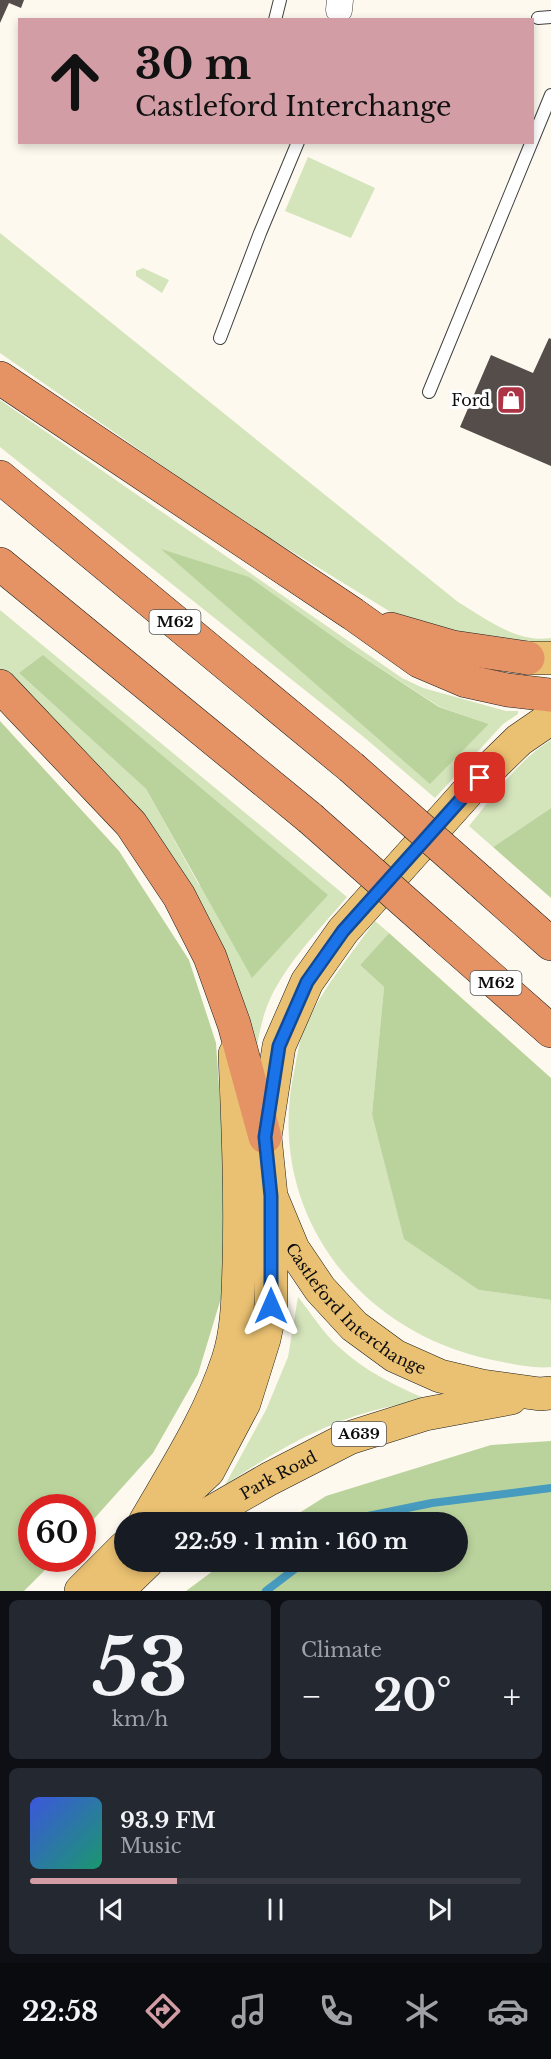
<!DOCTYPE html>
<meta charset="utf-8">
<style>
:root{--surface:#171b24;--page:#242831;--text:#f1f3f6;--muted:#9ea1a6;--line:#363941;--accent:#d39da6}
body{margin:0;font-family:"Libre Baskerville",serif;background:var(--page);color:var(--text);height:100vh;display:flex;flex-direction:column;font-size:22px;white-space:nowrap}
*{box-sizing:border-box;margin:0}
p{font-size:20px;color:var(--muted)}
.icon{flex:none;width:33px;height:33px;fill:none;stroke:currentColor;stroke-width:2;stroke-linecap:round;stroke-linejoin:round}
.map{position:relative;height:1591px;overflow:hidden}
.drawer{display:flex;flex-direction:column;gap:9px;padding:9px;background:#0d0f14;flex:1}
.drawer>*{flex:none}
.banner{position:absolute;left:18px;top:18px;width:516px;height:126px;border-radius:0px;box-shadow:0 3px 9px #0003;background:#d39da6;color:#111;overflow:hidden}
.speed{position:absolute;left:18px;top:1494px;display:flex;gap:12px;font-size:30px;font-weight:700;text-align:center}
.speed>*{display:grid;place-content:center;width:78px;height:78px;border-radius:50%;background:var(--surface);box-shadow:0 3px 9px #0003;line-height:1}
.speed .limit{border:9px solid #d22;background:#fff;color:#111}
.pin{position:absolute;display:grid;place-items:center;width:51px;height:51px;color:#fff;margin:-26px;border-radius:12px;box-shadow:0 3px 9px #0006}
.me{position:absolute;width:66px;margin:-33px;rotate:0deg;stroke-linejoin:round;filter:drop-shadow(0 0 4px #0008)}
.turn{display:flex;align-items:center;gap:21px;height:126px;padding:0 18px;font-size:27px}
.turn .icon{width:78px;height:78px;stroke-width:2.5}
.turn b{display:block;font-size:42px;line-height:51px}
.big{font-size:45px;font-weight:700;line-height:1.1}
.drawer .tile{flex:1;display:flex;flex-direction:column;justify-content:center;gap:9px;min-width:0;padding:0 21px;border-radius:9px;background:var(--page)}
.drawer .dial{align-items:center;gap:0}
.dial b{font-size:78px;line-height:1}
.song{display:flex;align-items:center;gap:18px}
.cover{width:72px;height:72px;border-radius:9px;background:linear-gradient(135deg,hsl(230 70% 55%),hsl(160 70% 35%))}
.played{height:6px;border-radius:3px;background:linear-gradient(90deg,var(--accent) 30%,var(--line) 30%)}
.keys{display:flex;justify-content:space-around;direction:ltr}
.heat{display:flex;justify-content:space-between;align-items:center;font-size:33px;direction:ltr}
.drawer .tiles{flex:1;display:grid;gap:9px;grid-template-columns:1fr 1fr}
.tile:last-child{grid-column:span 2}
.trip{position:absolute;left:114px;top:1512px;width:354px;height:60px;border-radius:30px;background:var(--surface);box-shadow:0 3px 9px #0003;font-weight:700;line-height:60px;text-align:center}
.tabs{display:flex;height:96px;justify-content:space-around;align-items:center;background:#090b0e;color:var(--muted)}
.tabs .icon{width:42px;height:42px}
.tabs .active{color:var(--accent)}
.tabs b{font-size:27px;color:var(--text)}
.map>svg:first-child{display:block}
.green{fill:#d4e4bb;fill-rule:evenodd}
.forest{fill:#bad39c}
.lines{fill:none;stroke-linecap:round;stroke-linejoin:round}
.stream{stroke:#479bbe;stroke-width:8}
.building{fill:#544d4a}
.lane-casing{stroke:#404040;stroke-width:14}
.street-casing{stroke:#404040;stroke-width:27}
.primary-casing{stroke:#1e1e1e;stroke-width:34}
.highway-casing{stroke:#1e1e1e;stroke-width:34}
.lane{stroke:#fff;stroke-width:12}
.street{stroke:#fff;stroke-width:26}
.primary{stroke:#eac172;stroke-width:33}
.highway{stroke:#e59365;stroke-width:33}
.highway-bridge-casing{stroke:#1e1e1e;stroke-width:34;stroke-linecap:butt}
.highway-bridge{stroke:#e59365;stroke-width:33}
.route-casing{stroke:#114b97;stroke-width:15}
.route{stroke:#1a73e8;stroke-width:10}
.labels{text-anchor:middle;stroke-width:6;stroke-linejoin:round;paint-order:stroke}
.shield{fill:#fff;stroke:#565656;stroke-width:1.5}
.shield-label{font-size:15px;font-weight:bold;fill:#0d0d0d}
.poi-label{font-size:16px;fill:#0d0d0d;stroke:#fff;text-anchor:end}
.street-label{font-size:16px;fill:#0d0d0d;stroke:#fff}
</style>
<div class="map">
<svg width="551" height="1591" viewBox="0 0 551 1591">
<rect width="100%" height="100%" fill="#fdf9ee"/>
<g class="green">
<path d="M308,157L375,188L351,238L285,211Z"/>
<path d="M0,233L458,602C486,619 517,643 551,638V654L407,622L239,519L0,353Z"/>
<path d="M143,268L169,280L162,293L136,276V271Z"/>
<path d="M0,400L402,678L423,688L506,711H518V714L503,724L435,798L365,738L0,447ZM163,550L346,646L440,707L489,724L430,783Z"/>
<path d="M0,610L347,897C318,932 280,968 265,1012C260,1027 258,1043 254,1058L230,979L0,673ZM19,673L328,896L199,885L146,789Z"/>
<path d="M551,740V808L493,847L469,826C493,797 518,760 551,740Z"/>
<path d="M375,921L389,933L360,965L384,987L372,1114L479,1290L551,1300V1367C530,1369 509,1363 488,1359C353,1329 263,1206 295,1067C297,1056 299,1043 303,1032C319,992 350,956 375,921Z"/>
<path d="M298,1297C311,1313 323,1333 339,1347C363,1370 396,1386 426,1399C408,1403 390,1406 372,1411C319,1425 269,1455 225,1485L266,1410L288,1357Z"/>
</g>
<g class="forest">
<path d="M161,549L249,577L346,646L439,707L489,724L430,784Z"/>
<path d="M43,655L328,895L252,978L146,789L19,673Z"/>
<path d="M0,721L119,851L189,960L216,1043L231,1265L198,1374L153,1453L83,1531L82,1508H32V1558L56,1559L24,1591H0Z"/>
<path d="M551,808V898L493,847Z"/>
<path d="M389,933L551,1078V1300L479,1290L404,1239L372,1114L384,987L360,965Z"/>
<path d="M551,1441V1591H186L225,1562H458V1522H285L326,1496L491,1445Z"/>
</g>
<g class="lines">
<g class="stream">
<path d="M359,1522L368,1516L432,1503L551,1488"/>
<path d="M266,1591L304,1562"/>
</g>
</g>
<g class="building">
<path d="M0,0H24L21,8L9,3L0,23Z"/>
<path d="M549,338L551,339V466L460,427L491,355L533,373Z"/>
</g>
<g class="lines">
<g class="lane-casing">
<g id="lane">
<path d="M538,18L551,17"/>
<path d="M275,20L280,0"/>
<path d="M220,338L260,233L298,142"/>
<path d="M429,392L551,95"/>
</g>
</g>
<g class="street-casing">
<path id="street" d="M339,10L340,0"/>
</g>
<g class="primary-casing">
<g id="primary">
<path d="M528,658H551"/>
<path id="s1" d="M551,718L519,740L480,778L343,931L307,982L279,1046L265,1137L271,1196L293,1249L320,1289L354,1326L395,1356L440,1376L482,1386L540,1394L551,1393"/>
<path d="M159,1517L208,1471L244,1403L264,1339L271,1306V1210"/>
<path d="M145,1522C175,1470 209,1418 228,1360C238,1330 238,1295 239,1264C241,1194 238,1124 235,1054"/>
<path id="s2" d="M197,1522L210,1513L269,1479L349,1438L425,1414L511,1398"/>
<path d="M81,1591L124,1548"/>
<path d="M117,1591L147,1562"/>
</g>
</g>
<g class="highway-casing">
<g id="highway">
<path d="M0,378L353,614L419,661L466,681L507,690L551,695"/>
<path d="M0,477L351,767"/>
<path d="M0,564L310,818"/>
<path d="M391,629L453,647L528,658"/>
<path d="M0,686L131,824L179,896L210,957L234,1024L265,1137"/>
<path d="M480,881L551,944"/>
<path d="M441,934L551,1031"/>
</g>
</g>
<use href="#lane" class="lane"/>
<use href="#street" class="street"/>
<use href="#primary" class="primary"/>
<use href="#highway" class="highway"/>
<g class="highway-bridge-casing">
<g id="highway-bridge">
<path d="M351,767L480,881"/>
<path d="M310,818L441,934"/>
</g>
</g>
<use href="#highway-bridge" class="highway-bridge"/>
</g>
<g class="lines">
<g class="route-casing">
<path id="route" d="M271,1306V1196L265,1137L279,1046L307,982L343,931L480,778"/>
</g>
<use href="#route" class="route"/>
</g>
<defs>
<g id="shop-square" transform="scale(1.5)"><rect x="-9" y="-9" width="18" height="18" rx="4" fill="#ae3445" stroke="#fff"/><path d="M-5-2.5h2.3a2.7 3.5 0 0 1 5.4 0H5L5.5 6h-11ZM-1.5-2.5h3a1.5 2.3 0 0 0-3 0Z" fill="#fff"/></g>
</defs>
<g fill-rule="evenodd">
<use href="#shop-square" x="511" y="400"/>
</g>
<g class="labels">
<g class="shield">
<rect x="149.5" y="610" width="51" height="24" rx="4.5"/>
<rect x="470.5" y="971" width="51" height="24" rx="4.5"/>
<rect x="332" y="1422" width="54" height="24" rx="4.5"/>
</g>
<g class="shield-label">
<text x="175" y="627">M62</text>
<text x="496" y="988">M62</text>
<text x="359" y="1439">A639</text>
</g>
<g class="poi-label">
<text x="490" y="406">Ford</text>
</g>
<g class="street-label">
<text dy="6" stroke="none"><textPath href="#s1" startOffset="728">Castleford Interchange</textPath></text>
<text dy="6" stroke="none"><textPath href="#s2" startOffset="94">Park Road</textPath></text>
</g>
</g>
</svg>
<div class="speed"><div class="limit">60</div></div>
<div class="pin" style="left:480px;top:778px;background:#d93025"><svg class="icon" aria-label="arrive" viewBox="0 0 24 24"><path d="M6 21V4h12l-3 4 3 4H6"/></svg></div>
<svg class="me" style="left:271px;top:1306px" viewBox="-20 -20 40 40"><path d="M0-17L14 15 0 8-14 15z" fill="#1a73e8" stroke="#fff" stroke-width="4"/></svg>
<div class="trip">22:59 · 1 min · 160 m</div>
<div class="banner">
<div class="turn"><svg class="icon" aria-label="ahead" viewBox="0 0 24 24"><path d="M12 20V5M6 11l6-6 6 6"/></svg><div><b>30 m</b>Castleford Interchange</div></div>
</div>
</div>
<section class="drawer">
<div class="tiles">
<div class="tile dial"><b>53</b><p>km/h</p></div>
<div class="tile"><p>Climate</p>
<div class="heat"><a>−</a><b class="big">20°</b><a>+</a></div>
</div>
<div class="tile">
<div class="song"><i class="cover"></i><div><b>93.9 FM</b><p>Music</p></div></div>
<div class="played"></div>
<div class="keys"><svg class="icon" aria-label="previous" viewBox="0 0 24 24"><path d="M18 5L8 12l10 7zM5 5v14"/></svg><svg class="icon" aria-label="pause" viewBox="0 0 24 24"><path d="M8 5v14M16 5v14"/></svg><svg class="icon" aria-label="next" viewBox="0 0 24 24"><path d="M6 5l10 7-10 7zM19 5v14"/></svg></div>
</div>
</div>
</section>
<nav class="tabs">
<b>22:58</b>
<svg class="icon active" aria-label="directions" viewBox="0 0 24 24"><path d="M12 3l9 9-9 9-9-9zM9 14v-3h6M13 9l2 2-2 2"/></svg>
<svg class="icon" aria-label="music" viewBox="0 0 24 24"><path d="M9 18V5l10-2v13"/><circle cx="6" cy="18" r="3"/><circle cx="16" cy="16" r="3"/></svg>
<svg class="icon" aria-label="phone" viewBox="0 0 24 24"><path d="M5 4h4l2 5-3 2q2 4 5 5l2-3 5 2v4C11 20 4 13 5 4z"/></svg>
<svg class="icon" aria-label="climate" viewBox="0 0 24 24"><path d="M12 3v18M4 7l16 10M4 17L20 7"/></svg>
<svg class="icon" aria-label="car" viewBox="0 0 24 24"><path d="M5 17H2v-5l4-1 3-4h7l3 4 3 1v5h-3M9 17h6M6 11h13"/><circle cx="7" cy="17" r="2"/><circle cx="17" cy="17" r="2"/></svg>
</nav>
